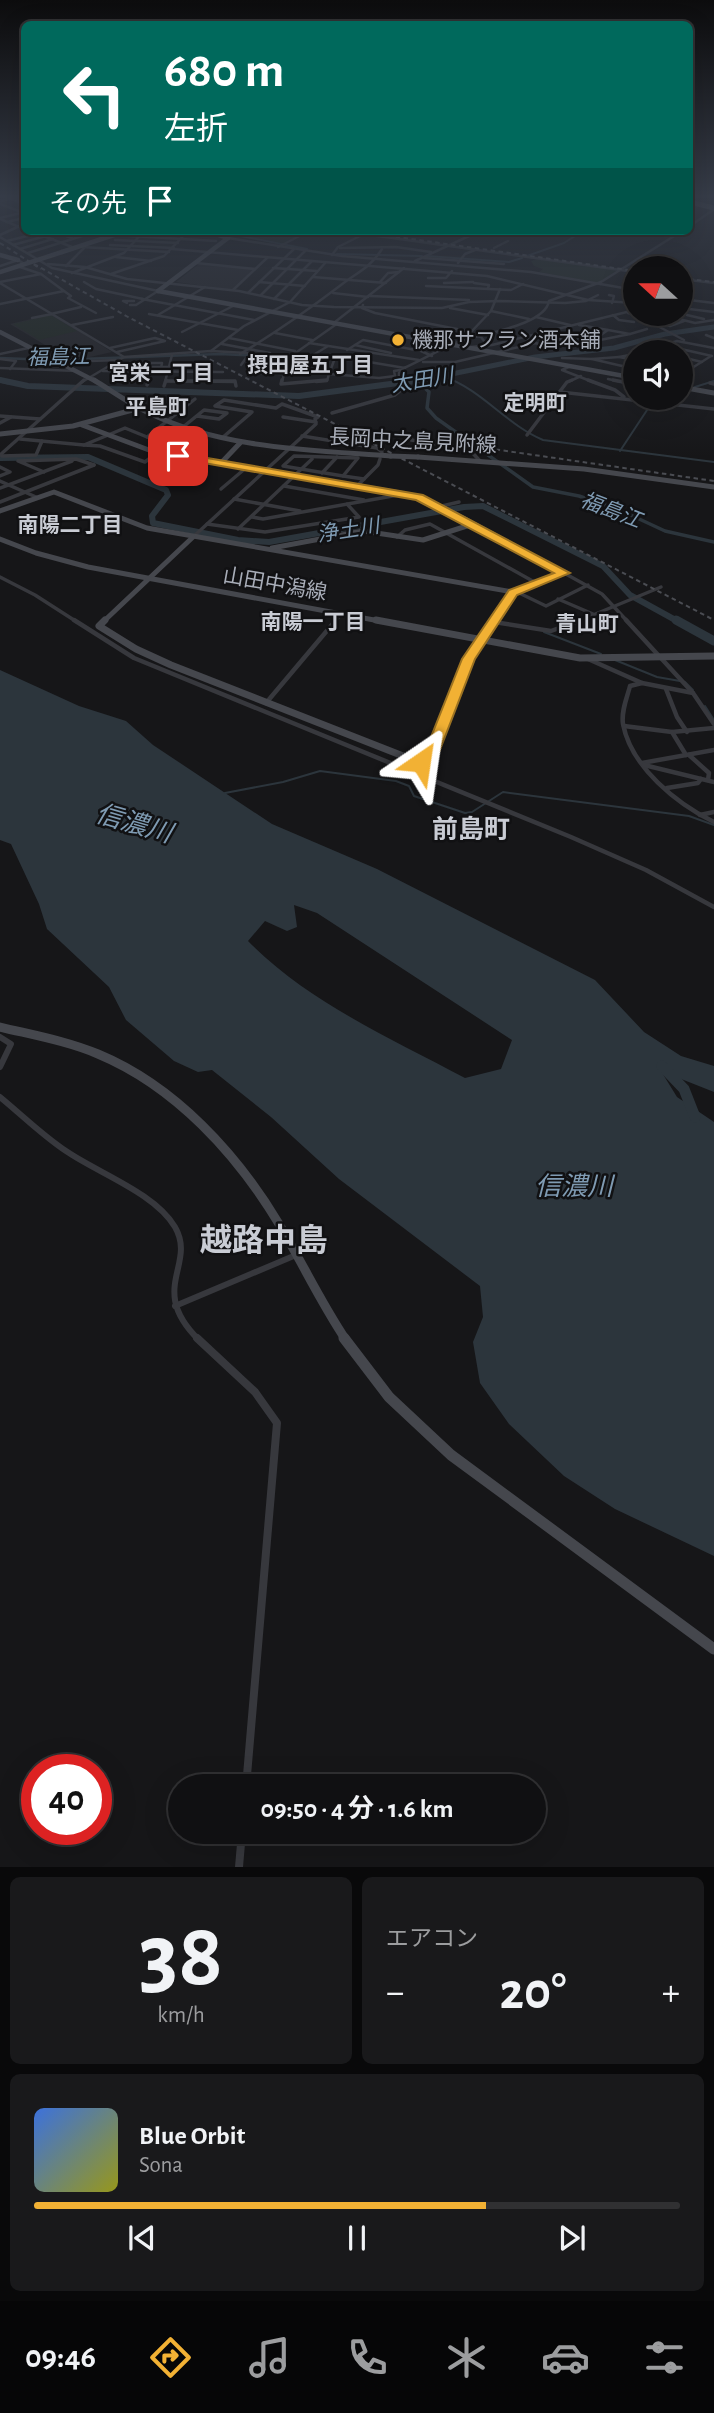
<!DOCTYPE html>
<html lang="ja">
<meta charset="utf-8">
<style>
:root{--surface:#101012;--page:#19191b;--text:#f1f3f6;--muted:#9c9d9f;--line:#303032;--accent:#f2b134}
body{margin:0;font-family:"Alegreya Sans","Noto Sans JP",sans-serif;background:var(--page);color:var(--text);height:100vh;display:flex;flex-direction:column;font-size:26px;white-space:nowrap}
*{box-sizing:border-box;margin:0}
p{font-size:23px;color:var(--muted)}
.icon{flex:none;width:38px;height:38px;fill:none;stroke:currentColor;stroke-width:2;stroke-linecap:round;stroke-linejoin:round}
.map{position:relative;height:1867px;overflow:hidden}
.side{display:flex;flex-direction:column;gap:10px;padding:10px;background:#09090a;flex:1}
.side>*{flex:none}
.hud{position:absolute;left:21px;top:21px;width:672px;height:214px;border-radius:10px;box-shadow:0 7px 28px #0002,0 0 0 2px var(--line);background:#00695c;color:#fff;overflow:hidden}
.needle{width:46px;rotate:291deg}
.buttons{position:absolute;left:623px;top:256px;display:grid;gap:14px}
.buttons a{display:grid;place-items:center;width:70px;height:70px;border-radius:50%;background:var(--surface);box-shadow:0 7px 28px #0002,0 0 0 2px var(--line);font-size:35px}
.speed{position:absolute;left:21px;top:1754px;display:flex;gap:14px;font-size:35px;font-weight:700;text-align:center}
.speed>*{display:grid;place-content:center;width:91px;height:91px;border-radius:50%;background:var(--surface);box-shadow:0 7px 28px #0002,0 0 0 2px var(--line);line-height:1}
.speed .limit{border:10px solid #d22;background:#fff;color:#111}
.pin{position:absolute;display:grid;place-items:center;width:60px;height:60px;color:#fff;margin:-30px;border-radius:14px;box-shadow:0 4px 10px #0006}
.me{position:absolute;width:77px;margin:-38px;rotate:32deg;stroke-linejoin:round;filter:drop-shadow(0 0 5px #0008)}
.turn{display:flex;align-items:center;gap:24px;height:147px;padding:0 28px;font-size:32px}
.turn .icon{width:91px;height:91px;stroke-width:2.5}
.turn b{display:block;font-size:49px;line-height:60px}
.then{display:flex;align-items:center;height:66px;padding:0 28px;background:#0003;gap:14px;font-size:26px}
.big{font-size:52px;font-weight:700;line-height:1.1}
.side .card{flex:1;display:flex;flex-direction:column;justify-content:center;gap:10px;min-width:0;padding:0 24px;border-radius:10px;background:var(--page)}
.side .dial{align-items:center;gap:0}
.dial b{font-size:91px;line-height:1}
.song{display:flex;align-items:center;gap:21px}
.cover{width:84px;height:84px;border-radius:10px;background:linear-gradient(135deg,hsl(220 70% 55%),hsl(60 70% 35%))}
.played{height:7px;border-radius:4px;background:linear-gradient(90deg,var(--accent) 70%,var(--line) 70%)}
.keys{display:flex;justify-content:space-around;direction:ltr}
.heat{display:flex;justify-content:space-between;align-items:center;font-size:38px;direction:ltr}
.side .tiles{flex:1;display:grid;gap:10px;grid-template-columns:1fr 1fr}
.card:last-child{grid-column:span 2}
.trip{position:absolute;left:168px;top:1774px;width:378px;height:70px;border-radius:35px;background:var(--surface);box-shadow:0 7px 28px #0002,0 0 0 2px var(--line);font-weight:700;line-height:70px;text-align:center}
.tabs{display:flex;height:112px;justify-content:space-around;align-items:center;background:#060607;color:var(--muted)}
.tabs .icon{width:49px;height:49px}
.tabs .on{color:var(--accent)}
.tabs b{font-size:32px;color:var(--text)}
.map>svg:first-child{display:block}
.built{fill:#222225}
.green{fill:#1e261f}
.water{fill:#2c353c;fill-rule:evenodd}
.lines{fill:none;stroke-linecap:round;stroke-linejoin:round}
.stream{stroke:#2c353c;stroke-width:2}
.canal-far1{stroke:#2c353c;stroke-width:2.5}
.canal{stroke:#2c353c;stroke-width:3.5}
.river-far3{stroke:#2c353c;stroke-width:5}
.river-far2{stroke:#2c353c;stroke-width:6}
.river-far1{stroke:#2c353c;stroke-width:9}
.river{stroke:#2c353c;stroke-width:11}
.street-far4{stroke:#37383d;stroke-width:2.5}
.street-far3{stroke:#37383d;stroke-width:3.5}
.street-far2{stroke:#37383d;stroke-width:4.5}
.street-far1{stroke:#37383d;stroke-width:6}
.street{stroke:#37383d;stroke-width:8}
.secondary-far4{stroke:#45474d;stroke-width:4.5}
.secondary-far3{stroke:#45474d;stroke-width:5}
.secondary-far2{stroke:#45474d;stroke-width:7}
.secondary-far1{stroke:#45474d;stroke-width:9}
.secondary{stroke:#45474d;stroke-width:11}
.highway{stroke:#63666e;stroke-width:5}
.rail{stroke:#4a4c52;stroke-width:2;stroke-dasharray:4.5 3.5;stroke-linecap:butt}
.secondary-bridge-far1{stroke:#45474d;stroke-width:4.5}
.secondary-bridge{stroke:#45474d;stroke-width:5}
.route{fill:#f2b134;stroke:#9d7322;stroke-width:2}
.poi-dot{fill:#f2b134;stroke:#111113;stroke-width:2.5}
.labels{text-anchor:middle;stroke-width:5;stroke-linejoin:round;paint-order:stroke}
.far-poi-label{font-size:21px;fill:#a8adb8;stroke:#111113;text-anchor:start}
.far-water-label{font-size:21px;font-style:italic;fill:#7f9bb3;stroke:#111113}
.far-neighbourhood-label{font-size:21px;font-weight:bold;fill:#c9ccd4;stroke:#111113}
.far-street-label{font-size:21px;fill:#a8adb8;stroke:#111113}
.water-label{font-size:26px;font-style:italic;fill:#7f9bb3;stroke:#111113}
.neighbourhood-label{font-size:26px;font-weight:bold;fill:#c9ccd4;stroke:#111113}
.near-neighbourhood-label{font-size:32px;font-weight:bold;fill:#c9ccd4;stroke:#111113}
</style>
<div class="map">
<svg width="714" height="1867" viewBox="0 0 714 1867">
<rect width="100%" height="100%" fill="#161618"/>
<g class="built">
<path d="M199,264L253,269L232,290L176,282Z"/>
<path d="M52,314L112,352L90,357H65L10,324Z"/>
</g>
<g class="green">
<path d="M252,231H307L283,243L239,235Z"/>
<path d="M538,259L617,270L599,283L539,272L543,269L534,266L531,261Z"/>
<path d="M51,315L77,331L39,340L13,324Z"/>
</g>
<path class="water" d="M0,670L79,706L126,721L153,745L272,824L377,869L595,980L644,1032L681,1056L714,1066V1092L661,1071L677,1097L714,1122V1556L615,1509L564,1476L509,1424L480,1383L473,1342L483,1317L480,1286L339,1179L271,1117L212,1070L198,1072L174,1061L126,1020L109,987L47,929L39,904L11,844L0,840ZM294,905L317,913L512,1040L501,1069L465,1078C390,1038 308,1002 248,941L265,921L287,931L297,927Z"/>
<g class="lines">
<g class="stream">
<path d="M130,231L140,232"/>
<path d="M144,232L183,234"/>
<path d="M188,234L214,236"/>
<path d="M227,235L250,231"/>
<path d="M236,235L307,249"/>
<path d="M337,254L422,256"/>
<path d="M427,256L509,262L522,258"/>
<path d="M527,256L564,243L583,231"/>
<path d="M442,376C482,389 505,424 543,440L714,462"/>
<path d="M695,387L714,381"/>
<path d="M620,451L653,401L664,397"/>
<path d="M544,632L601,654"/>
<path d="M615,660L657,677L680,681"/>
<path d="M685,682L693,690"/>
<path d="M705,706L714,720"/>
<path d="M225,793L283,782L320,771L396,781L409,786L414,796L465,813L472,812L503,792L689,816L714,825"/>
</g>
<path class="canal-far1" d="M0,358L52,360L220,354L349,360"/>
<path class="canal" d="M426,389L429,392L427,408L436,418L533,487L579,496L622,511L665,531L714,542"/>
<g class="river-far3">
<path d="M0,380L8,382"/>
<path d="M412,382L535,357L614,348L665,334L714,327"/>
</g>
<g class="river-far2">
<path d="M0,380L28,386L299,396L421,380"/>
<path d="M0,458L88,457L166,490L168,495L152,516L153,523L238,540L269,542L464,507L483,506L603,566L630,595L679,622"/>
</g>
<path class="river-far1" d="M676,620L714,641"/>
<path class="river" d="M662,1066L684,1089L695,1117"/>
<g class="street-far4">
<path d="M0,201L24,196"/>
<path d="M0,204L24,213"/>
<path d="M0,218L21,213"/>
<path d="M0,219L24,229"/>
<path d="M7,222L24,218"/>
<path d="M690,226L713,210"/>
<path d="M31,231L72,247"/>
<path d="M52,231L72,238"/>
<path d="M73,231L85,235"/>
<path d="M342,231L635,272"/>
<path d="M0,235L24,224"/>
<path d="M114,235L216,241"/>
<path d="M0,237L52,268L158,291"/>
<path d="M228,238L342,256L531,272L635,290"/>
<path d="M115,240L178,243"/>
<path d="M7,241L47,231"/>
<path d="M13,245L46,236"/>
<path d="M110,245L174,248"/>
<path d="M82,247L169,252"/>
<path d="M278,247L309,231"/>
<path d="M340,248L396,247L431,252"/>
<path d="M494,248L508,241"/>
<path d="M20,249L53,239"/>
<path d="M172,249L487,276L588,300L635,303"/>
<path d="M28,253L98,231"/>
<path d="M332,255L338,247L364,234"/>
<path d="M116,257L151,261"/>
<path d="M424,258L504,264"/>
<path d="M415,261L480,231"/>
<path d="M196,263L255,269"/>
<path d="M458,263L465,254L475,250"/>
<path d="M48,264L85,267L127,279L239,291L302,305L334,307L442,308L469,302L499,301L565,303L586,301L598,295"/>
<path d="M0,266L18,260L23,263"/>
<path d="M66,266L84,248"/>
<path d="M273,268L317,271"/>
<path d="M72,273L124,253L144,231"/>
<path d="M111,274L164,256L188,231"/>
<path d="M313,277L386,283"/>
<path d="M428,278H446L452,271"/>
<path d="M681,279L714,283"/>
<path d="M0,282L41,274"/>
<path d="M84,282L96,289L143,299"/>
<path d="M259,282L305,286"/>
<path d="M380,282L388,273L399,272"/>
<path d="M0,283L124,357L82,382"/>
<path d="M444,283L473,282"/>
<path d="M474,283L489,285L488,288"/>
<path d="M426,286L511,290L523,284"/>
<path d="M233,290L268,257"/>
<path d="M64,291L71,296L68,298L96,313"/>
<path d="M248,293L294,249"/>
<path d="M333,293L368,297"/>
<path d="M261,295L305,251"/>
<path d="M609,295L614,296L612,303"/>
<path d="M370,296L469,300"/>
<path d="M142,299L254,320"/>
<path d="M274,299L312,261"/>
<path d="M681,299L714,303"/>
<path d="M127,303L123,301H134"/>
<path d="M0,304L64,291L41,274L20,267"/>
<path d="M130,305H136L158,291"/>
<path d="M363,305L362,308L375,313L467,331L481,337L488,346"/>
<path d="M450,308L488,315"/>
<path d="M681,308L714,312"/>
<path d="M491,311L529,319"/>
<path d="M628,313L639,316"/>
<path d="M655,313L695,323L714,320"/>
<path d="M663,313L654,318L652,323L684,340"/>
<path d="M51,314L81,307"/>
<path d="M149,314L238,330"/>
<path d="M158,315L205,287"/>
<path d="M613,315L619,320L634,322"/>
<path d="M687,315L704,319"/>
<path d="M536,317L570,325"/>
<path d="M670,317L660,323L670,326L684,321"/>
<path d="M32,318L52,314"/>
<path d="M335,322L404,268"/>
<path d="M72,325L113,317"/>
<path d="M182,332L235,305"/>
<path d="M471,332L491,311L500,289"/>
<path d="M275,333L312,340"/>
<path d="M541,333L557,340L566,334L580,337L577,342"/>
<path d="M630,334L647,329"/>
<path d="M706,335L714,338"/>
<path d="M229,338L295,351"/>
<path d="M557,340L592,341L608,330L579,325"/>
<path d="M595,341L630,334L608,330"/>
<path d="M309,343L419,360"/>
<path d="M536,343L547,348L573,344"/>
<path d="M222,344L270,353"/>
<path d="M355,345L391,353"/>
<path d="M663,345L712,356"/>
<path d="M471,347L492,345L635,310"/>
<path d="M110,348L155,338L165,341L117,352"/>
<path d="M347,350L363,340L421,351L432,356"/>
<path d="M211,351L244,326L290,302L326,262"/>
<path d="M644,352L677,341L714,348"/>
<path d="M0,354L33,347"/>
<path d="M240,354C275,333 308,310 341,285C359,271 369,269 382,249"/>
<path d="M294,354L338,323"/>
<path d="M635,354L619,357L635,360"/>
<path d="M124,357L211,351L351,359L405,368"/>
<path d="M310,357L328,346"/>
<path d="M619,357L592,359L635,369"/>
<path d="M681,357L702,362"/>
<path d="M335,358L329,374L379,378L395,376L394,371L400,370"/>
<path d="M562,358L592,359"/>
<path d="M0,359L16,361L10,369"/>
<path d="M264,359L258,373L284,374"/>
<path d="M307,361L310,373"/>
<path d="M63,362L118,360"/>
<path d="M423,362H455L536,343L524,337"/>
<path d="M117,363H162L161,368"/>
<path d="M171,363L212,364"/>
<path d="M681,364L693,367"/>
<path d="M241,365L246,358"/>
<path d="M571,366L562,370L593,382"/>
<path d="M110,367H170"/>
<path d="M0,368L77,371"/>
<path d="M103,371L223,372"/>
<path d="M284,374H329L327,381L316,382"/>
<path d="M284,374L290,357"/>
<path d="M681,375L711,356"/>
<path d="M608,379L622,382"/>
<path d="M166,381L235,382"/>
<path d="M130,382L134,372"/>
<path d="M148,382L150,375"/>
<path d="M165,382L172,355"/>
<path d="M282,382L284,374"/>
<path d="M399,382V373L404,368C422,360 440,349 458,342C479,334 545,326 549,301L601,282L682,231"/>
<path d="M568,382L581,376"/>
</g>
<g class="street-far3">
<path d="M282,380L281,384L327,380"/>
<path d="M588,380L615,390L624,397"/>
<path d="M613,380L633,384"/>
<path d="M166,381H235L236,386"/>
<path d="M116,382L131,380"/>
<path d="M710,383L714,384"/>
<path d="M147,385L149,380"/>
<path d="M164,386L166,380"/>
<path d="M560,392L714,409"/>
<path d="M332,413L395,395L400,391L399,380"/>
<path d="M0,416L40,419"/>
<path d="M283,417L316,422"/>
<path d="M0,423L11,417"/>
<path d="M183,427L204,410L227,413L219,419L197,416"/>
<path d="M125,428L147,437L172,441L145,462L100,446L84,445Z"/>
<path d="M527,435L567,382L572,380"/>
<path d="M302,436L377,448L382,452"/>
<path d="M147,437L195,399"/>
<path d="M222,438L251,413"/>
<path d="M20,439L84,445"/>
<path d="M411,440L469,449L480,461"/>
<path d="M0,455L84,380"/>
<path d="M2,456L36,455L42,441"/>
<path d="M294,456L358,458L343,476L283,466Z"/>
<path d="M0,467L10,472L0,476"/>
<path d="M44,472L18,461L76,459L94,465"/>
<path d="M322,473L337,457"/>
<path d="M343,476L364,479"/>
<path d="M0,481L36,497"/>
<path d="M358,485L378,465L380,459"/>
<path d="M284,486L364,500"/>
<path d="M0,488L72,461"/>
<path d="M221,489L247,467"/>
<path d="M234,499L300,511"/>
<path d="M0,502L94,465"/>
<path d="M442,506L459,502"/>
<path d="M252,517L263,519L404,494"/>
<path d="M207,524L265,532L359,517L347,504"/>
<path d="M238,529L312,459"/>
<path d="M193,537L316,424L315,419L318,417L282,404L276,408L224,400L215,406L252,412"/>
<path d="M397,537L405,530L430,524L538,584"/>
<path d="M0,577L35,595L77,622"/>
<path d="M513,592L564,573L602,594L628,622"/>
<path d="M517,592L546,606L588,585"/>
<path d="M558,599L593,614"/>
<path d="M334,622L341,614"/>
<path d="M576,622L661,587"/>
</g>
<g class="street-far2">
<path d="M74,620L134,658L571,837L646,870L714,907"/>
<path d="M626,620L693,693L714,724"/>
<path d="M494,622L551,631L581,620"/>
<path d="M588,659L642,683L693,693"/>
<path d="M642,683L630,686C627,698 621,711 623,724C631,767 677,804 714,822"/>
<path d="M666,689L677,717L687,732"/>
<path d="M266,703L336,620"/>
<path d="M624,726L672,732L714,728"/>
<path d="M672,732L686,755"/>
<path d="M689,755L709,773L708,780"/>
<path d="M642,763L714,750"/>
<path d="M644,765L714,782"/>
<path d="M667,788L698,783L701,779"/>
<path d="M700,815L714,812"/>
</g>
<g class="street-far1">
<path d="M0,1037L11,1044L0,1067"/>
<path d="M0,1097C22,1115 42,1135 66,1151C98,1173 155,1193 175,1227C197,1265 147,1289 199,1340"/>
<path d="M175,1306L296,1255"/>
</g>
<g class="street">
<path d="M197,1338L255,1392L277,1423L246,1787"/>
<path d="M239,1867L242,1832"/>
</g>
<g class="secondary-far4">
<path d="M6,196L24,203"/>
<path d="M207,231L228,238"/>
<path d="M62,252L126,231"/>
<path d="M0,255L18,260"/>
<path d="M158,291L635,378"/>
<path d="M158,291L228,238"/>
<path d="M0,332L97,382"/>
</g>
<g class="secondary-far3">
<path d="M94,380C112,391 130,404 149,413C223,449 311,450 391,456"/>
<path d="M681,387L714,393"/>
<path d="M82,425L157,453L400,493L425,499L446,509"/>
<path d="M0,434L73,426L140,408"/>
<path d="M418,457L584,469L714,487"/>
<path d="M221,463L241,442"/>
<path d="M0,511L54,492L147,528L513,592L493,622"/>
<path d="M452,512L564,573"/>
<path d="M0,539L36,553L88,567L385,622"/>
<path d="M272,548L363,531L423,540L473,524"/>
<path d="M103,622L193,537"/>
</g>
<g class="secondary-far2">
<path d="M105,620L99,626L136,649L171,665L421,763L429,760L466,663L494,620"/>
<path d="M376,620L580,658L714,656"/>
</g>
<path class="secondary-far1" d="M0,1027C33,1035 67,1041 98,1054C175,1086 237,1154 279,1224C302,1262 321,1303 346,1340"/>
<path class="secondary" d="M344,1338L389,1397L451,1455L714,1649"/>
<path class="highway" d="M690,202L714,208"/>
<g class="rail">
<path d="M356,231L635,271"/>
<path d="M0,243L41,269"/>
<path d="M34,264L128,317L714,620"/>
<path d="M681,278L714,282"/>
<path d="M361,430L714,481"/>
</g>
<path class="secondary-bridge-far1" d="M0,272L62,252"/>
<path class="secondary-bridge" d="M391,456L418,457"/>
</g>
<linearGradient id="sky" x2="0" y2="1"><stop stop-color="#0c0c0d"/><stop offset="0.43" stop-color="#363c48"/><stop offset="1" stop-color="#363c48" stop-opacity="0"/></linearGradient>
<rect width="714" height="457" fill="url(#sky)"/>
<path class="route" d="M178,453L423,495L570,573L517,595L475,659L436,760L426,765H416L414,762L423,757L462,659L509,590L554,573L416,500L175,458V454Z"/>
<circle class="poi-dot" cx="398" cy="340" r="7"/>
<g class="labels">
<g class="far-poi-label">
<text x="412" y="347">機那サフラン酒本舗</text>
</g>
<g class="far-water-label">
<text transform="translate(58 357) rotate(-1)" y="7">福島江</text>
<text transform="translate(422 380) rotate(-9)" y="7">太田川</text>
<text transform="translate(611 510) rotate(21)" y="7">福島江</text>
<text transform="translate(348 530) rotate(-9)" y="7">浄土川</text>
</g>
<g class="far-neighbourhood-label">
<text x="310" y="372">摂田屋五丁目</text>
<text x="161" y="380">宮栄一丁目</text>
<text x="535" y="410">定明町</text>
<text x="157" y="414">平島町</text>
<text x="70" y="532">南陽二丁目</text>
<text x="313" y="629">南陽一丁目</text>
<text x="587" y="631">青山町</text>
</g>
<g class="far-street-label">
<text transform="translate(413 441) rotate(3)" y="7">長岡中之島見附線</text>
<text transform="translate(275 584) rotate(10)" y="7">山田中潟線</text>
</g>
<g class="water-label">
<text transform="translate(134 823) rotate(16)" y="9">信濃川</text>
<text x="574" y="1195">信濃川</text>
</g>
<g class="neighbourhood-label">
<text x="471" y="838">前島町</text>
</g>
<g class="near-neighbourhood-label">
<text x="264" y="1251">越路中島</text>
</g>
</g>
</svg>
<div class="buttons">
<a><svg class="needle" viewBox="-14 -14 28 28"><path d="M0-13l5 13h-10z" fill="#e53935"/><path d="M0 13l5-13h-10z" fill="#9c9d9f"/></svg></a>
<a><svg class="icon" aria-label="sound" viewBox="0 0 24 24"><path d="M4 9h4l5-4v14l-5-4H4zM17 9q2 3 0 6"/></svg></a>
</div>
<div class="speed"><div class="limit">40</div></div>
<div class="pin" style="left:178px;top:456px;background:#d93025"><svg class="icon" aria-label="arrive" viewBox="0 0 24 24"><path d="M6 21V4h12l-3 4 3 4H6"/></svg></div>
<svg class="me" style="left:421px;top:762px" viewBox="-20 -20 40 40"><path d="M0-17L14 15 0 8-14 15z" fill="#f2b134" stroke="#fff" stroke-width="4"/></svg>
<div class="trip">09:50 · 4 分 · 1.6 km</div>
<div class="hud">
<div class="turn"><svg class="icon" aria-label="left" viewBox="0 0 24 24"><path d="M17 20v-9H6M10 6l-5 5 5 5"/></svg><div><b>680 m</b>左折</div></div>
<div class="then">その先<svg class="icon" aria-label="arrive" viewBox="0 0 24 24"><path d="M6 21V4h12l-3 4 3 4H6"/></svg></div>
</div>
</div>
<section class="side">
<div class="tiles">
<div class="card dial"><b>38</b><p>km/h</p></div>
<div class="card"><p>エアコン</p>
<div class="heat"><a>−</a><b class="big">20°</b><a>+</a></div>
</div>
<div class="card">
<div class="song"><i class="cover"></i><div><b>Blue Orbit</b><p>Sona</p></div></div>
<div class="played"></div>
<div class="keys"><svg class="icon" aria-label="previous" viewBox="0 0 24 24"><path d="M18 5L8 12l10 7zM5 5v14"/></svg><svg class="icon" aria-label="pause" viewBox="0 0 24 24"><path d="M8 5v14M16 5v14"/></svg><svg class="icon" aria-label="next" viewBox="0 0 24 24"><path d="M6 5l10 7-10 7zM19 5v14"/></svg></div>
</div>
</div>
</section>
<nav class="tabs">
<b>09:46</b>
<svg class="icon on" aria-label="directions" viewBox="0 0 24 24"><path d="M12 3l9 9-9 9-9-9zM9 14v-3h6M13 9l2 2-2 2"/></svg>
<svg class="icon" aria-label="music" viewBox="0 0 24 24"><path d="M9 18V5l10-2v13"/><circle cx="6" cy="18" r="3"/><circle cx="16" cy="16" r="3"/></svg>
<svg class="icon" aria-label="phone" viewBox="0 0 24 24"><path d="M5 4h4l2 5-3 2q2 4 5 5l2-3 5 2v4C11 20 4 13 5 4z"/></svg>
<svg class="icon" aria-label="climate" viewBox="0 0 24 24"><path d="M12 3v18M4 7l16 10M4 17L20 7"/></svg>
<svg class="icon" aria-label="car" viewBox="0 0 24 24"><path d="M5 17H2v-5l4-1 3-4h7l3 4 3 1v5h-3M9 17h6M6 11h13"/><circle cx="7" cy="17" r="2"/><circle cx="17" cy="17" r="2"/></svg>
<svg class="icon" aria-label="filters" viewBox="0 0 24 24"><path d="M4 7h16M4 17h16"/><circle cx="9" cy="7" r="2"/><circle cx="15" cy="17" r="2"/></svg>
</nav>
